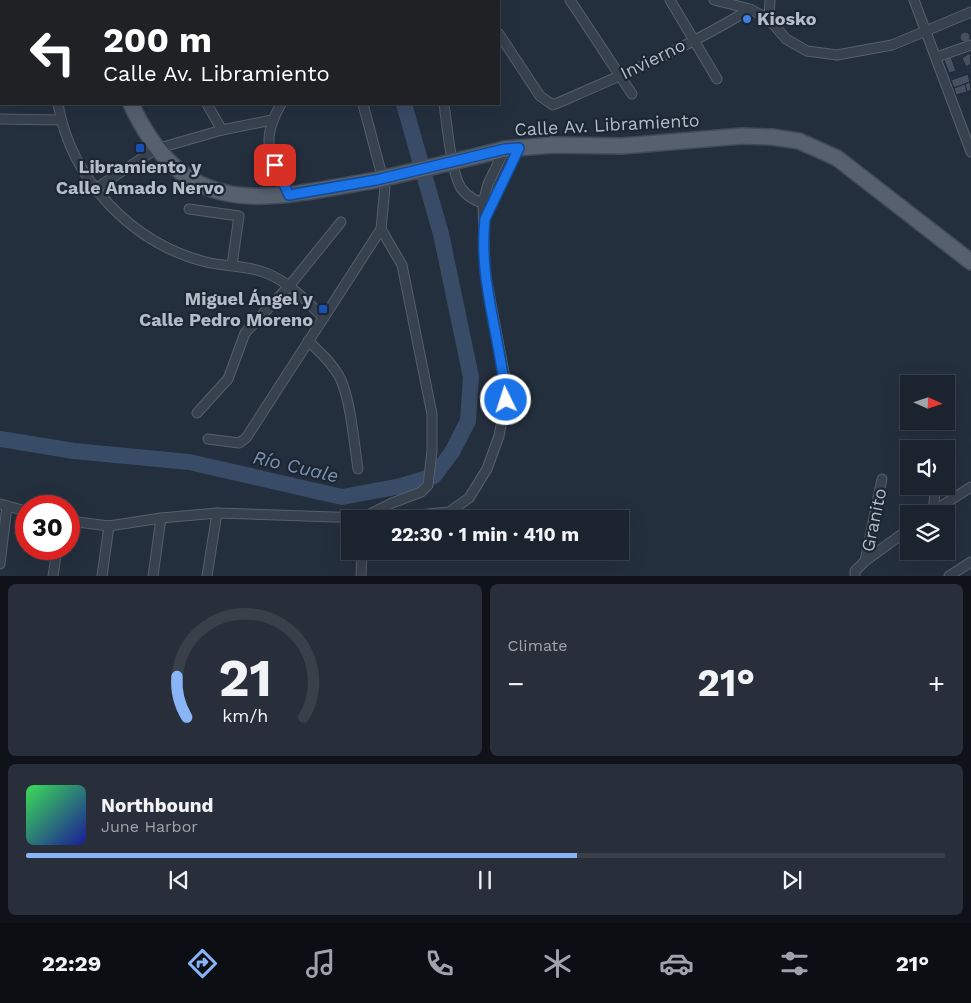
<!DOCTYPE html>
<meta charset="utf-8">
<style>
:root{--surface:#1b232e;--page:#282f3a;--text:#f1f3f6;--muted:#a0a4aa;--line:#39404a;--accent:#8ab4f8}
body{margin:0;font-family:"Work Sans",sans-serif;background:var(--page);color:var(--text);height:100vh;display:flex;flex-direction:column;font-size:19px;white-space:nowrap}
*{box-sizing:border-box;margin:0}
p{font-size:16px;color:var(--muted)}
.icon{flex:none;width:28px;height:28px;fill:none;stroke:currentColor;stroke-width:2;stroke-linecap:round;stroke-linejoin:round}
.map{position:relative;height:576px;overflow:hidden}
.sheet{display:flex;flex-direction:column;gap:8px;padding:8px;background:#0f1319;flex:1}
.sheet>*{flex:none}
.top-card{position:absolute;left:0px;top:0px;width:500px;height:105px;box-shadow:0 5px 20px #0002,0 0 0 1px var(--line);background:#202124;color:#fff;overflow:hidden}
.needle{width:32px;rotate:93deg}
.fabs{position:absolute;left:900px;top:375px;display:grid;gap:10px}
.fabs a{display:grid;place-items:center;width:55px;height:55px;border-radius:0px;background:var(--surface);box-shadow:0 5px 20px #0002,0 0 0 1px var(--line);font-size:25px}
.speed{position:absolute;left:15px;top:495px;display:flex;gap:10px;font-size:25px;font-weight:700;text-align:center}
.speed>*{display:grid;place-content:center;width:65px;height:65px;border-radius:50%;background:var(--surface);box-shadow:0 5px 20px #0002,0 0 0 1px var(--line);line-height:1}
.speed .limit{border:8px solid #d22;background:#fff;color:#111}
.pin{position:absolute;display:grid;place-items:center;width:42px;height:42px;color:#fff;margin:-21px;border-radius:10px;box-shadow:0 2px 8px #0006}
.me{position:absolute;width:55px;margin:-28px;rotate:356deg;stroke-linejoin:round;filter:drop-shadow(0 0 4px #0008)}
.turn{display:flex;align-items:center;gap:18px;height:105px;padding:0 20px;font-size:22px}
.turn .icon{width:65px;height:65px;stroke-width:2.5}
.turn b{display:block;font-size:35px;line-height:42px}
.big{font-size:38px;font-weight:700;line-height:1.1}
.sheet .tile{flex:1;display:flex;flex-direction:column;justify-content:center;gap:8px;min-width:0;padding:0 18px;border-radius:8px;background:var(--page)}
.sheet .dial{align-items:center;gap:0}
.dial svg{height:130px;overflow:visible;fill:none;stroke:var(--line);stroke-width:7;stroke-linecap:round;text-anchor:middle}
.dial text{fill:var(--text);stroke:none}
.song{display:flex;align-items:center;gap:15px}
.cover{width:60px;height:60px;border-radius:8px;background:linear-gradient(135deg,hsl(130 70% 55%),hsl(240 70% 35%))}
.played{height:5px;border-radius:2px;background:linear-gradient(90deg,var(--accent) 60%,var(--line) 60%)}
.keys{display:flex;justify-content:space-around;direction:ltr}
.heat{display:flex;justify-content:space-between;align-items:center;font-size:28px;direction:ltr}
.sheet .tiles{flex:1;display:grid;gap:8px;grid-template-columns:1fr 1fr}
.tile:last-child{grid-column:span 2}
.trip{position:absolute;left:341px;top:510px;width:288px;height:50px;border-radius:0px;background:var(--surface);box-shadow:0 5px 20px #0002,0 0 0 1px var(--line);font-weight:700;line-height:50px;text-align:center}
.menu{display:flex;height:80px;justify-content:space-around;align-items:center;background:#0b0e12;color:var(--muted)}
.menu .icon{width:35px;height:35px}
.menu .active{color:var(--accent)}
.menu b{font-size:22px;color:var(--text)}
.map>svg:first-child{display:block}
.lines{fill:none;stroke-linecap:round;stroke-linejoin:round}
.river{stroke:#394c67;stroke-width:16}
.building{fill:#455162;stroke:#1f2835}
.minor-casing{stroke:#565f6c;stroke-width:11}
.primary-casing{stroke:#414a57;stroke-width:18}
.minor{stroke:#38414e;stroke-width:9}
.primary{stroke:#56606e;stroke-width:15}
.primary-bridge-casing{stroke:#414a57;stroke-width:18;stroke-linecap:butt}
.primary-bridge{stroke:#56606e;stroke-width:15}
.route-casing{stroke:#114b97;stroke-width:12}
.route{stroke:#1a73e8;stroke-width:9}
.shop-dot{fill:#3f7fe0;stroke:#1d2633;stroke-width:2}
.transit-dot{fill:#1a4fb4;stroke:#1d2633;stroke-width:2}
.labels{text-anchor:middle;stroke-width:4.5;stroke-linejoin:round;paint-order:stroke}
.poi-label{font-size:18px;font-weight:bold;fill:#b4bcc9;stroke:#1d2633;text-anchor:start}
.street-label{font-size:18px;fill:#b4bcc9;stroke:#1d2633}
.water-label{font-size:19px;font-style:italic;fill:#7c92b1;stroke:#1d2633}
</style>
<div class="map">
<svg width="971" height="576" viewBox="0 0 971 576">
<rect width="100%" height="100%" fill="#242f3e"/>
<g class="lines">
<g class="river">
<path d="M408,1V0"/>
<path d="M0,439L74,451L189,462L342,497L401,486L434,476L452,452L468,421L471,377L441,234L404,104"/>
</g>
</g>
<g class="building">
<circle cx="965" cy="37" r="5"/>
<path d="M970,53L971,64L966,67L962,58Z"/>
<path d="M951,57L956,71L949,73L944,60Z"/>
<path d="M968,74L970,82L954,88L951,80Z"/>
<path d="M970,82L971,90L967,92L965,84Z"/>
<path d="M965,84L967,92L956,95L954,88Z"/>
</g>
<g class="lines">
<g class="minor-casing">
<g id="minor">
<path d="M357,0L359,1"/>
<path d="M476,0L477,1"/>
<path d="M570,0L632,94"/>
<path d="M670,0L717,79"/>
<path d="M714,0L750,9L769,19L786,39L807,51L837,55L892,45L971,12"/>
<path d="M914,0L971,152"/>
<path d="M68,1V0"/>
<path d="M227,1L228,0"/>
<path d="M311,1V0"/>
<path d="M366,1L367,0"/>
<path d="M446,1V0"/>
<path d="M769,19L770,0"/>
<path d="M499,34L540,96L553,105C620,76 689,47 750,9"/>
<path d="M0,54H1"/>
<path d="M937,57L971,45"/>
<path d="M58,104C71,179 131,243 206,262C226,267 246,265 266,273C289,282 305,300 323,317"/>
<path d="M207,104L222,130"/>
<path d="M281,104C258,144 272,157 289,195"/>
<path d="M444,104C447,124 451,172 461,188C468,198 480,203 491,205"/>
<path d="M0,119L61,120"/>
<path d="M95,189L156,149L222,130L272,120"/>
<path d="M189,209L239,216L232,265"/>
<path d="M489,209L519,148"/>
<path d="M308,341C320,352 334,365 341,380C351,403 354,443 358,469"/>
<path d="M197,413L228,379L245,333L290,285L341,222"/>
<path d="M208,439L239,443L246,438L381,229L385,187L363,104"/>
<path d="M0,504L26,511"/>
<path d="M933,511L936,486"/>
<path d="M929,514L971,487"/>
<path d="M366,516L392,503L421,492L428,485L432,451V414L402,265L381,229"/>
<path d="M69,521L109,526L161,518L217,513L363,518L417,515L449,512L469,498L487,469L499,436L506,400L504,372L485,272L483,203L488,184L505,149"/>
<path d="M865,561L882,479"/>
<path d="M0,564L7,506"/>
<path d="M53,576L57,549"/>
<path d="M102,576L109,526"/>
<path d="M153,576L161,518"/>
<path d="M207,576L217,513"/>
<path d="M361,576L362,551"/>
<path d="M855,576V571L865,561L909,529"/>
<path d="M949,576L971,562"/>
</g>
</g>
<g class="primary-casing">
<g id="primary">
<path d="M143,1L144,0"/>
<path d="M131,104C188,225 266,199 376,180"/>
<path d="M469,158L505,149L553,145L622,146L742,136L772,137L799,141L837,158L971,262"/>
</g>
</g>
<use href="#minor" class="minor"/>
<use href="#primary" class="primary"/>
<g class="primary-bridge-casing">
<path id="primary-bridge" d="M376,180L469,158"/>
</g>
<use href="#primary-bridge" class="primary-bridge"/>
</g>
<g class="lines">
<g class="route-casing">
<path id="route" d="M275,165L289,195L376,180L505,149L519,148L485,219C478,280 501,340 506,400"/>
</g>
<use href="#route" class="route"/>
</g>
<circle class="shop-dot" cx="747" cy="19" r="5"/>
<g class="transit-dot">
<rect x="135" y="143" width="10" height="10" rx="2.5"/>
<rect x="318" y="304" width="10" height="10" rx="2.5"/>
</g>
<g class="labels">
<g class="poi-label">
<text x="757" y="25">Kiosko</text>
<text x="140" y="173" text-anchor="middle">Libramiento y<tspan x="140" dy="21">Calle Amado Nervo</tspan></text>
<text x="313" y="305" text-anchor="end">Miguel Ángel y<tspan x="313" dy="21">Calle Pedro Moreno</tspan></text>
</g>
<g class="street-label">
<text transform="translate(653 59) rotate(-26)" y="6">Invierno</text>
<text transform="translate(607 125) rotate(-3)" y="6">Calle Av. Libramiento</text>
<text transform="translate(874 520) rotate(-78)" y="6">Granito</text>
</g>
<g class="water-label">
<text transform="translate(296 466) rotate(13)" y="7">Río Cuale</text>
</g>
</g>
</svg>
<div class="fabs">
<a><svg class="needle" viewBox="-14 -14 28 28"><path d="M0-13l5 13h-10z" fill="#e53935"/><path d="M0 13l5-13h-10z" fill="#a0a4aa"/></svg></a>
<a><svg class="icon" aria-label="sound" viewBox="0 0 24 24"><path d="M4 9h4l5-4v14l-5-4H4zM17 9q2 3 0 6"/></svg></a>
<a><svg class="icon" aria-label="layers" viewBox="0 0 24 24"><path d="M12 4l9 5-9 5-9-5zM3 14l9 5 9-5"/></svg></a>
</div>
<div class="speed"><div class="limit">30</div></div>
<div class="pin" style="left:275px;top:165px;background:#d93025"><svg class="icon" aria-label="arrive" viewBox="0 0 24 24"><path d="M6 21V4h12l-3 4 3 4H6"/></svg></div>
<svg class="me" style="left:506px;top:400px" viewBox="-20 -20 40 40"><circle r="17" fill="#1a73e8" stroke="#fff" stroke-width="3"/><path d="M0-11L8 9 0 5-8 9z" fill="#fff"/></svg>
<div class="trip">22:30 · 1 min · 410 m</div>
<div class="top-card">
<div class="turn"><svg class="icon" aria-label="left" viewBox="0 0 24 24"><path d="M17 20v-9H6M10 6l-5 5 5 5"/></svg><div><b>200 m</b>Calle Av. Libramiento</div></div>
</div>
</div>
<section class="sheet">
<div class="tiles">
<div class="tile dial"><svg viewBox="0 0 100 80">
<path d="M14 69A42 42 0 1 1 86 69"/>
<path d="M14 69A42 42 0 0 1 8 44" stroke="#8ab4f8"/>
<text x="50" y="56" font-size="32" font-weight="700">21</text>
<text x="50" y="72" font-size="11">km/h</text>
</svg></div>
<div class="tile"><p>Climate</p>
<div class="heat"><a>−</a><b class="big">21°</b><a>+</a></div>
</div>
<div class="tile">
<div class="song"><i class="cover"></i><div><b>Northbound</b><p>June Harbor</p></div></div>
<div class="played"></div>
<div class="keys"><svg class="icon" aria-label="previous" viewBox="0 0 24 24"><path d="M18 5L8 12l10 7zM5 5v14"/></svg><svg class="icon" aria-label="pause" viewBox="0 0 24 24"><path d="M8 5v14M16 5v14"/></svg><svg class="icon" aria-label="next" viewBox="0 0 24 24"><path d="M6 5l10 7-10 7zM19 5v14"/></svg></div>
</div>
</div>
</section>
<nav class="menu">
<b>22:29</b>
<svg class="icon active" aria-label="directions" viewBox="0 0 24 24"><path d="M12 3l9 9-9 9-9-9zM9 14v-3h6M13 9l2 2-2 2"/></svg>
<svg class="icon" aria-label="music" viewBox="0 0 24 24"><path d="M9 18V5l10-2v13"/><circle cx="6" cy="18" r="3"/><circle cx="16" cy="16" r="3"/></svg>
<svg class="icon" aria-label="phone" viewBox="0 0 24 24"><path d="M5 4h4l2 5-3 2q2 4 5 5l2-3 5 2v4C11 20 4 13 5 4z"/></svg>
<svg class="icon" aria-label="climate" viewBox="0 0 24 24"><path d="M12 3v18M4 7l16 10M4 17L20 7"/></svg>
<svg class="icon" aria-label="car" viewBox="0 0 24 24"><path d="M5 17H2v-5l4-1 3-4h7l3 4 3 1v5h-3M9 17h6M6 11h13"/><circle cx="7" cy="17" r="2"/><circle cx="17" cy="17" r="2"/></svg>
<svg class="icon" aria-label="filters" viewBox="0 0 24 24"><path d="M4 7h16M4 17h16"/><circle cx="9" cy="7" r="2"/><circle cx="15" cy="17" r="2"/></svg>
<b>21°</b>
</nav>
